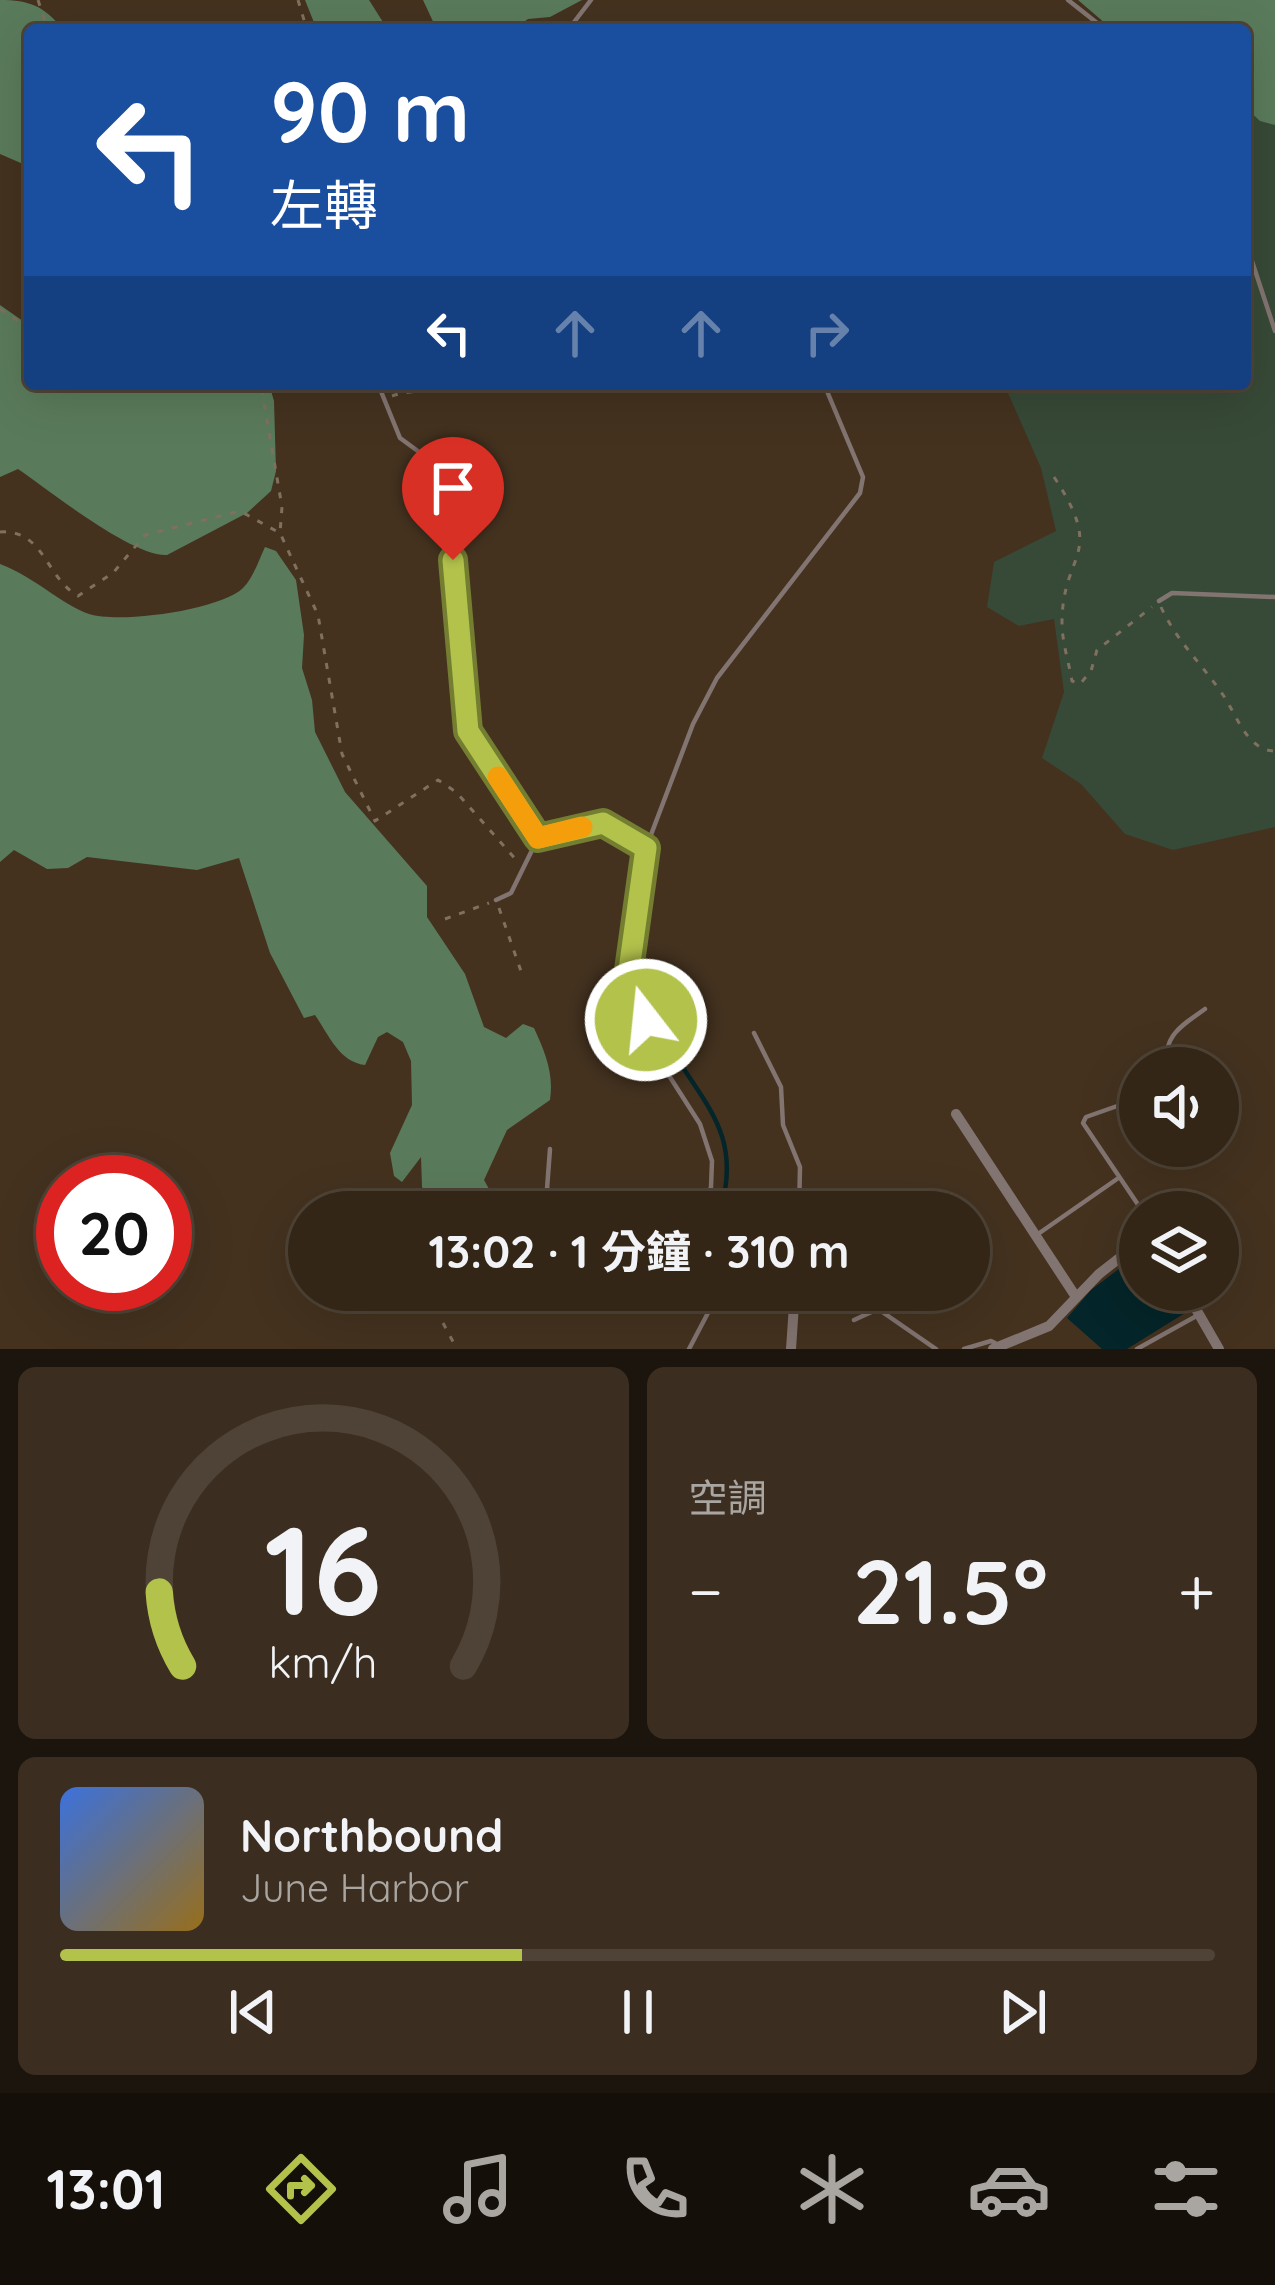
<!DOCTYPE html>
<html lang="zh-TW">
<meta charset="utf-8">
<style>
:root{--surface:#332617;--page:#3b2e20;--text:#f1f3f6;--muted:#a9a5a1;--line:#4e4336;--accent:#b3c24b}
body{margin:0;font-family:Quicksand,"Noto Sans TC",sans-serif;background:var(--page);color:var(--text);height:100vh;display:flex;flex-direction:column;font-size:45px;white-space:nowrap}
*{box-sizing:border-box;margin:0}
p{font-size:39px;color:var(--muted)}
.icon{flex:none;width:66px;height:66px;fill:none;stroke:currentColor;stroke-width:2;stroke-linecap:round;stroke-linejoin:round}
.map{position:relative;height:1349px;overflow:hidden}
.panel{display:flex;flex-direction:column;gap:18px;padding:18px;background:#1c150d;flex:1}
.panel>*{flex:none}
.top-card{position:absolute;left:24px;top:24px;width:1227px;height:366px;border-radius:12px;box-shadow:0 12px 48px #0002,0 0 0 3px var(--line);background:#1a4fa0;color:#fff;overflow:hidden}
.fabs{position:absolute;left:1119px;top:1047px;display:grid;gap:24px}
.fabs a{display:grid;place-items:center;width:120px;height:120px;border-radius:50%;background:var(--surface);box-shadow:0 12px 48px #0002,0 0 0 3px var(--line);font-size:60px}
.speed{position:absolute;left:36px;top:1155px;display:flex;gap:24px;font-size:60px;font-weight:700;text-align:center}
.speed>*{display:grid;place-content:center;width:156px;height:156px;border-radius:50%;background:var(--surface);box-shadow:0 12px 48px #0002,0 0 0 3px var(--line);line-height:1}
.speed .limit{border:18px solid #d22;background:#fff;color:#111}
.pin{position:absolute;display:grid;place-items:center;width:102px;height:102px;color:#fff;margin:-123px -51px;border-radius:50% 50% 50% 0;rotate:-45deg;box-shadow:0 0 12px #0007}
.pin .icon{rotate:45deg}
.me{position:absolute;width:132px;margin:-66px;rotate:344deg;stroke-linejoin:round;filter:drop-shadow(0 0 9px #0008)}
.turn{display:flex;align-items:center;gap:42px;height:252px;padding:0 48px;font-size:54px}
.turn .icon{width:156px;height:156px;stroke-width:2.5}
.turn b{display:block;font-size:84px;line-height:102px}
.lanes{display:flex;align-items:center;height:114px;padding:0 48px;background:#0003;justify-content:center;gap:60px;direction:ltr}
.lanes .off{opacity:.35}
.big{font-size:90px;font-weight:700;line-height:1.1}
.panel .widget{flex:1;display:flex;flex-direction:column;justify-content:center;gap:18px;min-width:0;padding:0 42px;border-radius:18px;background:var(--page)}
.panel .dial{align-items:center;gap:0}
.dial svg{height:312px;overflow:visible;fill:none;stroke:var(--line);stroke-width:7;stroke-linecap:round;text-anchor:middle}
.dial text{fill:var(--text);stroke:none}
.song{display:flex;align-items:center;gap:36px}
.cover{width:144px;height:144px;border-radius:18px;background:linear-gradient(135deg,hsl(220 70% 55%),hsl(40 70% 35%))}
.played{height:12px;border-radius:6px;background:linear-gradient(90deg,var(--accent) 40%,var(--line) 40%)}
.keys{display:flex;justify-content:space-around;direction:ltr}
.heat{display:flex;justify-content:space-between;align-items:center;font-size:66px;direction:ltr}
.panel .tiles{flex:1;display:grid;gap:18px;grid-template-columns:1fr 1fr}
.widget:last-child{grid-column:span 2}
.trip{position:absolute;left:288px;top:1191px;width:702px;height:120px;border-radius:60px;background:var(--surface);box-shadow:0 12px 48px #0002,0 0 0 3px var(--line);font-weight:700;line-height:120px;text-align:center}
.tab-bar{display:flex;height:192px;justify-content:space-around;align-items:center;background:#140f09;color:var(--muted)}
.tab-bar .icon{width:84px;height:84px}
.tab-bar .active{color:var(--accent)}
.tab-bar b{font-size:54px;color:var(--text)}
.map>svg:first-child{display:block}
.green{fill:#374937}
.forest{fill:#5a7b5b}
.water{fill:#042529}
.lines{fill:none;stroke-linecap:round;stroke-linejoin:round}
.stream{stroke:#042529;stroke-width:4.5}
.path{stroke:#7f705f;stroke-width:3;stroke-dasharray:6 9;stroke-linecap:butt}
.service{stroke:#827471;stroke-width:4.5}
.minor{stroke:#827471;stroke-width:10}
.route-casing{stroke:#747e31;stroke-width:30}
.route{stroke:#b3c24b;stroke-width:21}
.slow{stroke:#f59e0b;stroke-width:21}
</style>
<div class="map">
<svg width="1275" height="1349" viewBox="0 0 1275 1349">
<rect width="100%" height="100%" fill="#44321f"/>
<path class="green" d="M1245,70L1275,73V827L1173,850L1125,834L1081,784L1042,758L1064,692L1054,619L1019,626L987,607L994,562L1056,531L1041,468L1004,384H1245Z"/>
<g class="forest">
<path d="M0,0C29,0 45,6 63,30H30V167L0,154Z"/>
<path d="M305,0H369L388,30H317Z"/>
<path d="M423,0H582L550,17L528,19L512,30H437Z"/>
<path d="M1078,0H1275V125L1260,121L1245,107V30H1113Z"/>
<path d="M0,305L30,326V384H269L274,401L276,471L271,491L247,513L167,555C132,557 49,490 18,469L0,477Z"/>
<path d="M265,547L276,551L296,580L304,635L302,668L312,700L315,732L345,792L427,886V917L465,974L484,1027L506,1038L523,1024L534,1028C545,1052 554,1073 550,1100L507,1130L484,1180L489,1189L545,1197L568,1212H440L422,1187L421,1157L402,1182L394,1176L390,1153L412,1105L411,1061L403,1042L387,1032L378,1037L365,1065C339,1062 329,1035 315,1015L304,1018L270,953L239,858L197,870L87,857L68,868L47,869L14,850L0,862V564C33,576 61,604 89,614C120,624 220,610 243,588C253,578 259,560 265,547Z"/>
</g>
<path class="water" d="M1140,1253V1290H1174L1185,1313L1127,1349H1102L1067,1318L1091,1290Z"/>
<g class="lines">
<path class="stream" d="M647,986C653,1004 657,1024 666,1040C701,1103 744,1131 720,1212"/>
<g class="path">
<path d="M38,0L48,30"/>
<path d="M298,0L307,30"/>
<path d="M0,309L30,329"/>
<path d="M250,384L261,385L282,507L280,533L318,615L342,754L375,821L438,780L456,792L519,863"/>
<path d="M392,396C424,385 461,398 490,384"/>
<path d="M1054,477C1107,557 1062,551 1062,623C1062,642 1069,663 1072,681L1080,684L1091,671L1097,650L1152,607"/>
<path d="M0,532C44,529 46,578 78,596L113,573L145,535L240,511L278,532"/>
<path d="M1161,607C1176,640 1200,662 1221,692C1236,712 1246,751 1275,751"/>
<path d="M499,908L522,974"/>
<path d="M445,919L489,903"/>
<path d="M443,1323L457,1349"/>
</g>
<g class="service">
<path d="M1068,0L1106,30"/>
<path d="M568,30L591,0"/>
<path d="M1245,240L1275,331"/>
<path d="M378,384L400,438L426,457L450,515L468,732L538,838"/>
<path d="M1159,601L1172,593L1275,597"/>
<path d="M496,900L511,893L538,838L603,823L646,848"/>
<path d="M754,1033L781,1087L783,1125L800,1167L799,1212"/>
<path d="M1167,1068C1163,1035 1180,1027 1205,1009"/>
<path d="M1140,1098L1086,1117L1083,1123L1143,1212"/>
<path d="M550,1149L547,1189L575,1200L583,1212"/>
<path d="M701,1212L711,1187L712,1161L700,1124L659,1060L630,982L646,848L693,724L717,678L860,493L863,477L824,384"/>
<path d="M1038,1234L1117,1179"/>
<path d="M854,1320L878,1309L936,1349"/>
<path d="M689,1349L720,1290"/>
<path d="M964,1349L991,1341L995,1343"/>
<path d="M1137,1349L1200,1314"/>
</g>
<g class="minor">
<path d="M956,1114L1076,1297"/>
<path d="M1185,1290L1219,1349"/>
<path d="M791,1349L795,1290"/>
<path d="M993,1349L1049,1326L1099,1274L1140,1242"/>
</g>
</g>
<g class="lines">
<g class="route-casing">
<path id="route" d="M453,560L468,731L538,838L603,823L646,848L629,970V982L646,1020"/>
</g>
<use href="#route" class="route"/>
<path class="slow" d="M498,777L538,838L582,827"/>
</g>
</svg>
<div class="fabs">
<a><svg class="icon" aria-label="sound" viewBox="0 0 24 24"><path d="M4 9h4l5-4v14l-5-4H4zM17 9q2 3 0 6"/></svg></a>
<a><svg class="icon" aria-label="layers" viewBox="0 0 24 24"><path d="M12 4l9 5-9 5-9-5zM3 14l9 5 9-5"/></svg></a>
</div>
<div class="speed"><div class="limit">20</div></div>
<div class="pin" style="left:453px;top:560px;background:#d93025"><svg class="icon" aria-label="arrive" viewBox="0 0 24 24"><path d="M6 21V4h12l-3 4 3 4H6"/></svg></div>
<svg class="me" style="left:646px;top:1020px" viewBox="-20 -20 40 40"><circle r="17" fill="#b3c24b" stroke="#fff" stroke-width="3"/><path d="M0-11L8 9 0 5-8 9z" fill="#fff"/></svg>
<div class="trip">13:02 · 1 分鐘 · 310 m</div>
<div class="top-card">
<div class="turn"><svg class="icon" aria-label="left" viewBox="0 0 24 24"><path d="M17 20v-9H6M10 6l-5 5 5 5"/></svg><div><b>90 m</b>左轉</div></div>
<div class="lanes"><svg class="icon" aria-label="left" viewBox="0 0 24 24"><path d="M17 20v-9H6M10 6l-5 5 5 5"/></svg><svg class="icon off" aria-label="ahead" viewBox="0 0 24 24"><path d="M12 20V5M6 11l6-6 6 6"/></svg><svg class="icon off" aria-label="ahead" viewBox="0 0 24 24"><path d="M12 20V5M6 11l6-6 6 6"/></svg><svg class="icon off" aria-label="right" viewBox="0 0 24 24"><path d="M7 20v-9h11M14 6l5 5-5 5"/></svg></div>
</div>
</div>
<section class="panel">
<div class="tiles">
<div class="widget dial"><svg viewBox="0 0 100 80">
<path d="M14 69A42 42 0 1 1 86 69"/>
<path d="M14 69A42 42 0 0 1 8 50" stroke="#b3c24b"/>
<text x="50" y="56" font-size="32" font-weight="700">16</text>
<text x="50" y="72" font-size="11">km/h</text>
</svg></div>
<div class="widget"><p>空調</p>
<div class="heat"><a>−</a><b class="big">21.5°</b><a>+</a></div>
</div>
<div class="widget">
<div class="song"><i class="cover"></i><div><b>Northbound</b><p>June Harbor</p></div></div>
<div class="played"></div>
<div class="keys"><svg class="icon" aria-label="previous" viewBox="0 0 24 24"><path d="M18 5L8 12l10 7zM5 5v14"/></svg><svg class="icon" aria-label="pause" viewBox="0 0 24 24"><path d="M8 5v14M16 5v14"/></svg><svg class="icon" aria-label="next" viewBox="0 0 24 24"><path d="M6 5l10 7-10 7zM19 5v14"/></svg></div>
</div>
</div>
</section>
<nav class="tab-bar">
<b>13:01</b>
<svg class="icon active" aria-label="directions" viewBox="0 0 24 24"><path d="M12 3l9 9-9 9-9-9zM9 14v-3h6M13 9l2 2-2 2"/></svg>
<svg class="icon" aria-label="music" viewBox="0 0 24 24"><path d="M9 18V5l10-2v13"/><circle cx="6" cy="18" r="3"/><circle cx="16" cy="16" r="3"/></svg>
<svg class="icon" aria-label="phone" viewBox="0 0 24 24"><path d="M5 4h4l2 5-3 2q2 4 5 5l2-3 5 2v4C11 20 4 13 5 4z"/></svg>
<svg class="icon" aria-label="climate" viewBox="0 0 24 24"><path d="M12 3v18M4 7l16 10M4 17L20 7"/></svg>
<svg class="icon" aria-label="car" viewBox="0 0 24 24"><path d="M5 17H2v-5l4-1 3-4h7l3 4 3 1v5h-3M9 17h6M6 11h13"/><circle cx="7" cy="17" r="2"/><circle cx="17" cy="17" r="2"/></svg>
<svg class="icon" aria-label="filters" viewBox="0 0 24 24"><path d="M4 7h16M4 17h16"/><circle cx="9" cy="7" r="2"/><circle cx="15" cy="17" r="2"/></svg>
</nav>
